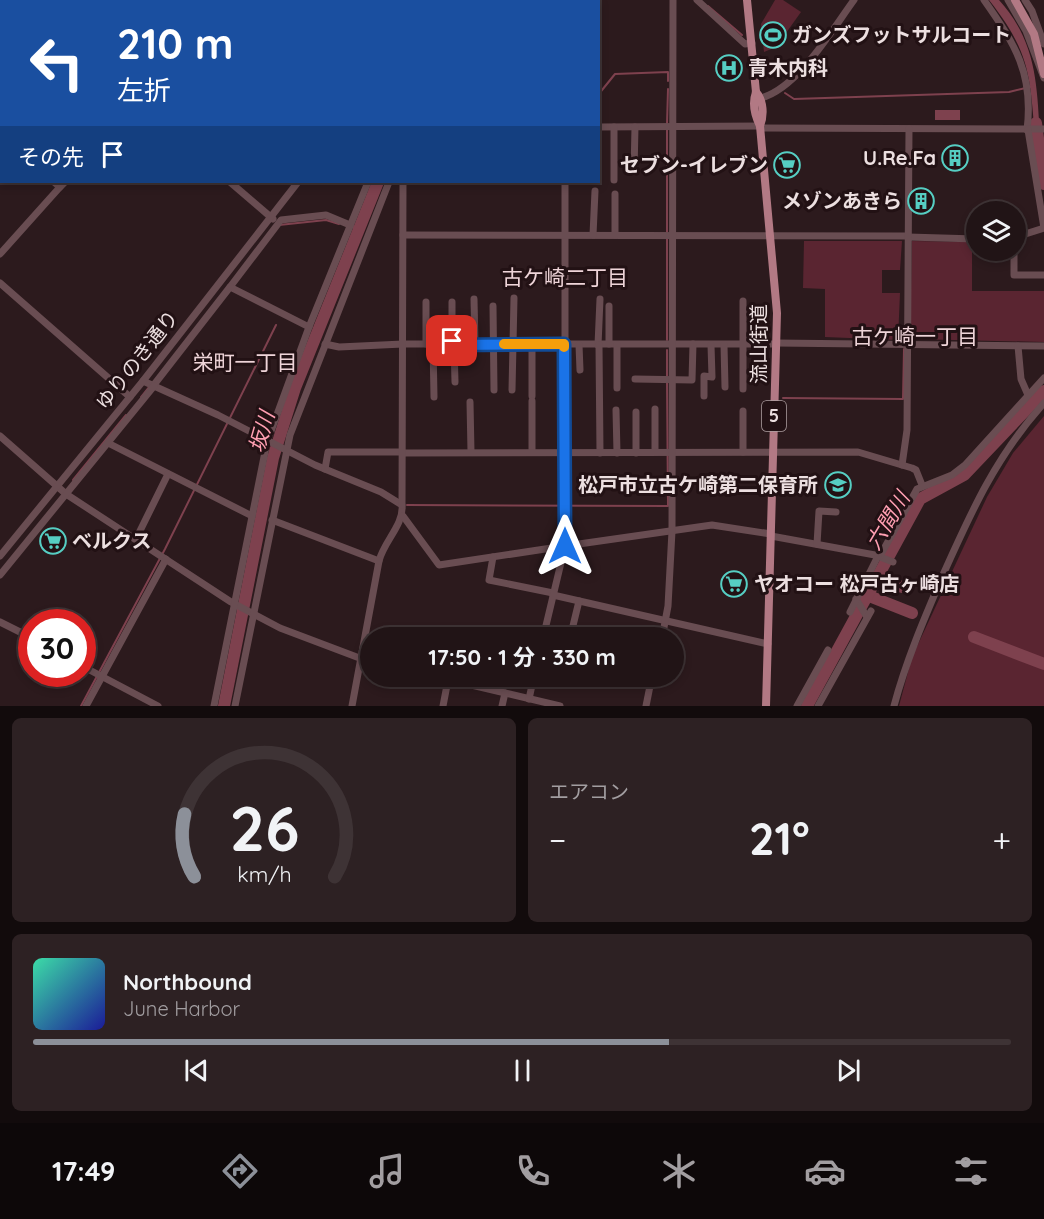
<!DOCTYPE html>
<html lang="ja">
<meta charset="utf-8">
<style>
:root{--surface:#211416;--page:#2d2123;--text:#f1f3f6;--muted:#a29ea1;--line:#3e3335;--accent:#8c9099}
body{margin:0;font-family:Quicksand,"Noto Sans JP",sans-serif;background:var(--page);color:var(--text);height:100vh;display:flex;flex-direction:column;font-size:22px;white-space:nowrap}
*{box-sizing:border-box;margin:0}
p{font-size:20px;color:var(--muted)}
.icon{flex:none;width:33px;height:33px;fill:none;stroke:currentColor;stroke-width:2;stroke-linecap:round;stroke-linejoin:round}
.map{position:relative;height:706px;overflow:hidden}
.sheet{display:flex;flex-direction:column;gap:12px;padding:12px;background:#120b0c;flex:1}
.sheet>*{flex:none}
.guide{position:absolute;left:0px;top:0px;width:600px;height:183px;box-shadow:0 3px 9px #0003,0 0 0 2px var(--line);background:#1a4fa0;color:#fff;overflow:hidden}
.controls{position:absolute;left:966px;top:201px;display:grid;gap:12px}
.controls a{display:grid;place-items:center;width:60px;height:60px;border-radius:50%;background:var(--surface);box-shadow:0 3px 9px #0003,0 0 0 2px var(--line);font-size:30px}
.speed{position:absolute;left:18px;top:609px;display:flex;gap:12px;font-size:30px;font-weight:700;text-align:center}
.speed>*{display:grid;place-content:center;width:78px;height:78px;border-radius:50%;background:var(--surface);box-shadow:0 3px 9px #0003,0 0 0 2px var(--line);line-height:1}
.speed .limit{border:9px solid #d22;background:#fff;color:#111}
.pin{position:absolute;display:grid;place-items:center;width:51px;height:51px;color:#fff;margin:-26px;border-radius:12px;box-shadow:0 3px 9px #0006}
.me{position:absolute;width:66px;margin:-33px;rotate:0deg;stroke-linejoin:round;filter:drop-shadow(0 0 4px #0008)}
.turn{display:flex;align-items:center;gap:21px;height:126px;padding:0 18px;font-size:27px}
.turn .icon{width:78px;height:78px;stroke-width:2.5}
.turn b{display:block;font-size:42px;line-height:51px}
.then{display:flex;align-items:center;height:57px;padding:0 18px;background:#0003;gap:12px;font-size:22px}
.big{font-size:45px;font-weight:700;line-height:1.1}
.sheet .tile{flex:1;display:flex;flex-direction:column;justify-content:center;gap:9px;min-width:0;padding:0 21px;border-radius:9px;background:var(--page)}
.sheet .dial{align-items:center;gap:0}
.dial svg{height:156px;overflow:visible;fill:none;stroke:var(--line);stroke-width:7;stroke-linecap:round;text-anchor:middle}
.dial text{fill:var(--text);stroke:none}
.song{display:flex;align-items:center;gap:18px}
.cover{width:72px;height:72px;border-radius:9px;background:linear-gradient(135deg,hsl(160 70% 55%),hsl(240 70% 35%))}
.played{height:6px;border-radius:3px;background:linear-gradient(90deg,var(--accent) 65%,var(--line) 65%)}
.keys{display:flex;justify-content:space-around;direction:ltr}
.heat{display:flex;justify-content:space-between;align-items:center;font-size:33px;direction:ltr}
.sheet .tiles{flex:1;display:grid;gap:12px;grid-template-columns:1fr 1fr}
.tile:last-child{grid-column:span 2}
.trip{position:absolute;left:360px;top:627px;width:324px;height:60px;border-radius:30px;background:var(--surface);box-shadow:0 3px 9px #0003,0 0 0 2px var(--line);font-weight:700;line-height:60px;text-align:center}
.tabs{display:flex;height:96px;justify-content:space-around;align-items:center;background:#0d0809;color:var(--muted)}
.tabs .icon{width:42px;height:42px}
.tabs .current{color:var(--accent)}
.tabs b{font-size:27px;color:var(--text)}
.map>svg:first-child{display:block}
.green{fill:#5a2531}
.water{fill:#7e414e}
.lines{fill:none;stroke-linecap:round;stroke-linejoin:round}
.stream{stroke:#7e414e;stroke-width:2}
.river{stroke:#7e414e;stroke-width:12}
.minor{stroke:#694d52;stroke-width:7}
.major{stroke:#b27984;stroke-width:8}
.route-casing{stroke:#114b97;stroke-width:15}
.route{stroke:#1a73e8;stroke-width:10}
.slow{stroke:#f59e0b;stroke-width:10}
.labels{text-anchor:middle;stroke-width:6;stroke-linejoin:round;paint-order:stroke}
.shield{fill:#221114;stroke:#afa1a3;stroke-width:1.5}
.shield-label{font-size:18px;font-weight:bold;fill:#ecdfe0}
.poi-label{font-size:20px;font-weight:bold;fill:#ecdfe0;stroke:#221114;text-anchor:start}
.street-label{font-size:20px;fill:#ecdfe0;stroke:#221114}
.neighbourhood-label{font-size:21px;fill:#eed4d8;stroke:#221114}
.water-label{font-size:21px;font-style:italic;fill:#ff9fb2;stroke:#221114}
</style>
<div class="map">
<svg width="1044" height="706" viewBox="0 0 1044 706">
<rect width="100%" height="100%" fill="#2c1a1d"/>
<g class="green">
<path d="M775,0H783L801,12L776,47L764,52L761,24Z"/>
<path d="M804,241H902L900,270H882V293H900L898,340L825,337V289L803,288Z"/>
<path d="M912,241L972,242V291H1044V342L910,339Z"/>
<path d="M1044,416V706H899L912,657L987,497L1013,453Z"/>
</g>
<g class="water">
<path d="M989,0H999C1037,42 1037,85 1040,138H1035C1030,75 1030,52 989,0Z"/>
<rect x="935" y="110" width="25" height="10"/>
</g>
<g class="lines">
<g class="stream">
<path d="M708,6L742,35"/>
<path d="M785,93L794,99L1009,92L1034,86"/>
<path d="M598,95L615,74L668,72V81"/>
<path d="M667,124L668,89"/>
<path d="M279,225L326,220L339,224"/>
<path d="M350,226L359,229"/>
<path d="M667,232V130"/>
<path d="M667,340V239"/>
<path d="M667,376V350"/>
<path d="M141,397L149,387"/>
<path d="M783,398L903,399L904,349"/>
<path d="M73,480L126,415"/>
<path d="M407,505L668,506L667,382"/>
<path d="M81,706L165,549L276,325"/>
</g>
<g class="river">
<path d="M476,2L477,0"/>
<path d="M1036,123L1044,184"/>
<path d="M879,578L902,587"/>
<path d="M869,596L912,613"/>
<path d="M974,637L1044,664"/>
<path d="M224,706L273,458L295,388L378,182"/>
<path d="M807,706L920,499L964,475L1044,391"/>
</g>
<g class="minor">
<path d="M21,0L23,2"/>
<path d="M298,0L299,2"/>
<path d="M697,0L745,44L752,43"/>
<path d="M984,0C1015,44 1034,74 1027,130"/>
<path d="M1008,0L1026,31L1044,78"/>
<path d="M1025,0L1032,11L1044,44"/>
<path d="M0,1L1,0"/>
<path d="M216,2L217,0"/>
<path d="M265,2L267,0"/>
<path d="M340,2L341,0"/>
<path d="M438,2L439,0"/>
<path d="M487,2L488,0"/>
<path d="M761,98C798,88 832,30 854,0"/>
<path d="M598,127L760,126"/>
<path d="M760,128L1044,129"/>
<path d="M0,133L2,134"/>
<path d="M634,172L635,127"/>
<path d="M614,180V127"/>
<path d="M54,182L60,187L65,182"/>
<path d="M230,182L273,219"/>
<path d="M565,182V345"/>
<path d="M615,194V235"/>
<path d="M403,235L908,236"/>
<path d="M593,235L595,191"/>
<path d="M908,237L976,239"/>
<path d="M1016,237L1044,228L1028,130"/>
<path d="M1014,250V275H1044"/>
<path d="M0,254L60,187"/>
<path d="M0,283L130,397"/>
<path d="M230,287L281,220L326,215L350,225"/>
<path d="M474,299L475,344"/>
<path d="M426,302V344"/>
<path d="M493,306L494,390"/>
<path d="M609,306V344"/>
<path d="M776,343L1044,346"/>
<path d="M325,344L339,347L403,344H776"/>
<path d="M433,344L434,397"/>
<path d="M452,345V302"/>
<path d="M454,345L455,382"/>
<path d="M579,345L580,370"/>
<path d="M598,345L600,299"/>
<path d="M599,345L600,453"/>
<path d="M617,345V388"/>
<path d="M724,345L725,387"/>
<path d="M1018,346L1021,379L1028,395"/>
<path d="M635,379L692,380L693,344"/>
<path d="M143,381L218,415L315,465L381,492L402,505C404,525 384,541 379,561L352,706"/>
<path d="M153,386L230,287L309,327"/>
<path d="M743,389V301"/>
<path d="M512,390L514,298"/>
<path d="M532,396V344"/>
<path d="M704,396V376L712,377L711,345"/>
<path d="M470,402L471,452"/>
<path d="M616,410L617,453"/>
<path d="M636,412V453"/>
<path d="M0,436L66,494L231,602L280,628L370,662"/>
<path d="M108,443L252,516"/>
<path d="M532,452V401"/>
<path d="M655,452V409"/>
<path d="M743,452V411"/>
<path d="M402,453L858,452L912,468L916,470L922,485"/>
<path d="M902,465L907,430L909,129"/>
<path d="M325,469L328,452H402"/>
<path d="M402,505L403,182"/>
<path d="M403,516L439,565L565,546"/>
<path d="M272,520L379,561"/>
<path d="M771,536L875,555L893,562"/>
<path d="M136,539L168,474"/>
<path d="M817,544L819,511L836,512"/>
<path d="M565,546L712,525L771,534"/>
<path d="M0,556L143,381L298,182"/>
<path d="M880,556L917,489L952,475L965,465L1044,378"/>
<path d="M493,557L489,580L553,593"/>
<path d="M0,575L154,386"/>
<path d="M553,595L768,644"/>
<path d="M856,599L867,617"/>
<path d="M850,612L878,556"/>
<path d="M0,622L32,638"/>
<path d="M544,633L564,638"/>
<path d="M543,638L565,546L564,344"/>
<path d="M570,638L579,601"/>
<path d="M662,638L668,606L672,531L673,0"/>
<path d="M82,666L158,706"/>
<path d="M433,676L560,706"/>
<path d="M529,699L534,676"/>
<path d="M86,706L166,559"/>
<path d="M214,706L267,442L309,327L368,182"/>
<path d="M235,706L290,435L389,182"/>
<path d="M443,706L448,680"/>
<path d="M502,706L505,693"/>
<path d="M646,706L652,676"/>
<path d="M797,706L828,650"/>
<path d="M818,706L871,611"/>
<path d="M894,706C906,661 924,619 942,577C971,512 996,456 1044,403"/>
</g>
<g class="major">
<path d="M747,0L756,92C752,103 755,116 760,126L777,313L766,706"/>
<path d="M1015,0L1034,34L1044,74"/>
<path d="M756,92C764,101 764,116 760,126"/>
</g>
</g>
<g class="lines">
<g class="route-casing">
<path id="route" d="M452,341V345L564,344L565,546"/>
</g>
<use href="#route" class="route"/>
<path class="slow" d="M504,344H564V347"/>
</g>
<defs>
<g id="stadium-ring" transform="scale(1.35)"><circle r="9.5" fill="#221114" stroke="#56cec3" stroke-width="1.5"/><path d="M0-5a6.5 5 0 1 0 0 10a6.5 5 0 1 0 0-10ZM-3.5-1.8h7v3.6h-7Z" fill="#56cec3"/></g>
<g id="hospital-ring" transform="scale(1.35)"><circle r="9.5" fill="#221114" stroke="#56cec3" stroke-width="1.5"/><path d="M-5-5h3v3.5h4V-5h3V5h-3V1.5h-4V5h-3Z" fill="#56cec3"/></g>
<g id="building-ring" transform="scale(1.35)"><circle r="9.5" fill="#221114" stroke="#56cec3" stroke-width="1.5"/><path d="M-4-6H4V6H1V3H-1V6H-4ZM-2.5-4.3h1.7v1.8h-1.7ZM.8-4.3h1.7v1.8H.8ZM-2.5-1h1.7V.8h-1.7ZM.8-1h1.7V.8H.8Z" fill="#56cec3"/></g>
<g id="supermarket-ring" transform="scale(1.35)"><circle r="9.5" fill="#221114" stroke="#56cec3" stroke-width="1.5"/><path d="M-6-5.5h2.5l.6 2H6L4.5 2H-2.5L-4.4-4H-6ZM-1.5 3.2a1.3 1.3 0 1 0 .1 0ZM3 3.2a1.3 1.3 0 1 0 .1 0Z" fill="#56cec3"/></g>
<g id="school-ring" transform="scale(1.35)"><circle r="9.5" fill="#221114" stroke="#56cec3" stroke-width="1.5"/><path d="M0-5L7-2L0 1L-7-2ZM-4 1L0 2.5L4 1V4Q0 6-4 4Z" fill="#56cec3"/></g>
</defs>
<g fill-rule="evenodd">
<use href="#stadium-ring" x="773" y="35"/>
<use href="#hospital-ring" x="729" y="68"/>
<use href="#building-ring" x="955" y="158"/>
<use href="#supermarket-ring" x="787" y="165"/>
<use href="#building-ring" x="921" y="201"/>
<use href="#school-ring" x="838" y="485"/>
<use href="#supermarket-ring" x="53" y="541"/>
<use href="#supermarket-ring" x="734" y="584"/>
</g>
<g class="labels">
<rect class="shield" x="762" y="401" width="24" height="30" rx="4.5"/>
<g class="shield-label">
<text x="774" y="422">5</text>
</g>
<g class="poi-label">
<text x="792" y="42">ガンズフットサルコート</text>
<text x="748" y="75">青木内科</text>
<text x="936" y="165" text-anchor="end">U.Re.Fa</text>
<text x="768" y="172" text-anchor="end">セブン-イレブン</text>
<text x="902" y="208" text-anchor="end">メゾンあきら</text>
<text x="818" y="492" text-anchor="end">松戸市立古ケ崎第二保育所</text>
<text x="72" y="548">ベルクス</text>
<text x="754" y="591">ヤオコー 松戸古ヶ崎店</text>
</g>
<g class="street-label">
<text transform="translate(759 344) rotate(-90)" y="7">流山街道</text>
<text transform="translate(137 360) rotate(-52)" y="7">ゆりのき通り</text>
</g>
<g class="neighbourhood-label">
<text x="565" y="285">古ケ崎二丁目</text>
<text x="915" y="344">古ケ崎一丁目</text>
<text x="245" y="370">栄町一丁目</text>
</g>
<g class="water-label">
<text transform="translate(262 432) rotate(-74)" y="7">坂川</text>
<text transform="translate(888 521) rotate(-59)" y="7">六間川</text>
</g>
</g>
</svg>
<div class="controls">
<a><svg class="icon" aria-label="layers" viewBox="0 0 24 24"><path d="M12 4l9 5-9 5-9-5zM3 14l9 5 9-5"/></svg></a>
</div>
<div class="speed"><div class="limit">30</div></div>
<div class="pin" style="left:452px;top:341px;background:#d93025"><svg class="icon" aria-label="arrive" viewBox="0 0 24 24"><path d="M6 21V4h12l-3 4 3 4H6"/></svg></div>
<svg class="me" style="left:565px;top:546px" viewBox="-20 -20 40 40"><path d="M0-17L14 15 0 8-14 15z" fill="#1a73e8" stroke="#fff" stroke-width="4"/></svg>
<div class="trip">17:50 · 1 分 · 330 m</div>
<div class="guide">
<div class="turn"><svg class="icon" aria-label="left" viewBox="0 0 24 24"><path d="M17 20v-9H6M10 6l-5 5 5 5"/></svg><div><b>210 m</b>左折</div></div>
<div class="then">その先<svg class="icon" aria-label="arrive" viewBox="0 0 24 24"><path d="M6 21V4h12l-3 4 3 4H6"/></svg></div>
</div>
</div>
<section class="sheet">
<div class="tiles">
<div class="tile dial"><svg viewBox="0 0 100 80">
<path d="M14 69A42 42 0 1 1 86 69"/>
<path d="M14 69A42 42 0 0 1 9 37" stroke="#8c9099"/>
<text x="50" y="56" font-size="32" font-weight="700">26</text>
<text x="50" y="72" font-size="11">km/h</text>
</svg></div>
<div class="tile"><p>エアコン</p>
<div class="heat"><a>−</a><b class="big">21°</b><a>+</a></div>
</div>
<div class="tile">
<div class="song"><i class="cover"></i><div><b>Northbound</b><p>June Harbor</p></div></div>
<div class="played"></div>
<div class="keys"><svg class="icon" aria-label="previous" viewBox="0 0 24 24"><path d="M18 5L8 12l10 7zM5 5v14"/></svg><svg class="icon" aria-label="pause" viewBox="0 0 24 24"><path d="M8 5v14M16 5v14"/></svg><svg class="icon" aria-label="next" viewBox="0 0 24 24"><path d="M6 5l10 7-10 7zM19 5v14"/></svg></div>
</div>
</div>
</section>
<nav class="tabs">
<b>17:49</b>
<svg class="icon current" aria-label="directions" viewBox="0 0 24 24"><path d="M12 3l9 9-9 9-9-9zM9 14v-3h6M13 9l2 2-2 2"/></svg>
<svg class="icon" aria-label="music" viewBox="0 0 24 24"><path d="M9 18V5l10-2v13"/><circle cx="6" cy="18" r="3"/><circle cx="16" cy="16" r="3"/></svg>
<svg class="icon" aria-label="phone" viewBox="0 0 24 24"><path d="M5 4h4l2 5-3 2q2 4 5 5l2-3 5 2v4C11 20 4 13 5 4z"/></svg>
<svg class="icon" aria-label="climate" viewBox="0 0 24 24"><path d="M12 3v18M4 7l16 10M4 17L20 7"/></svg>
<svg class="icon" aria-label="car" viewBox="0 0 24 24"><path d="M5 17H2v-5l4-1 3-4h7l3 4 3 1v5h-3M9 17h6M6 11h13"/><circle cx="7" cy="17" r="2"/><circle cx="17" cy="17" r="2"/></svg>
<svg class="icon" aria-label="filters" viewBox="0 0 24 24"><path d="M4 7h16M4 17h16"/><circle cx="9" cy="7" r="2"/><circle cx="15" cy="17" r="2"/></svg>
</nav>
